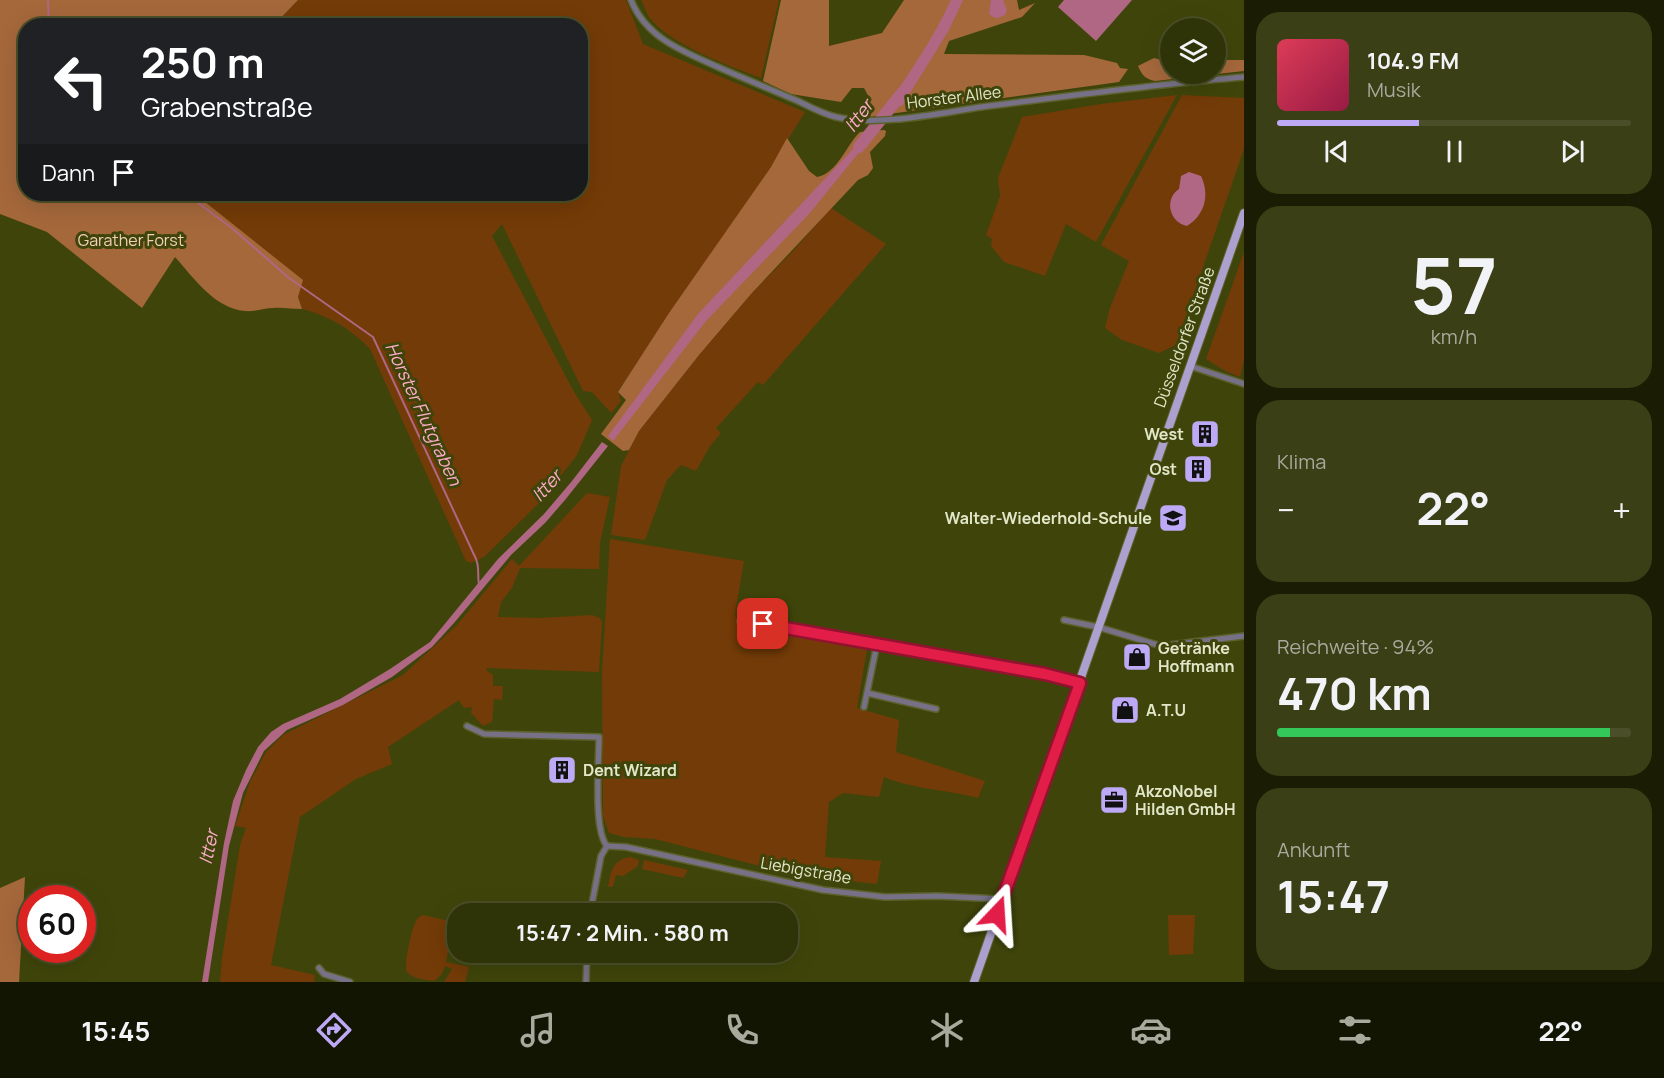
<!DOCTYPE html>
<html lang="de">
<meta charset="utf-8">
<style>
:root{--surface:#2f3408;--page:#3b3f16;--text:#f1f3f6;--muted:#a7aa9c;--line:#4a4f29;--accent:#bda9f5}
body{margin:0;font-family:Manrope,sans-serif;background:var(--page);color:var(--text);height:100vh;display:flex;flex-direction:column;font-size:22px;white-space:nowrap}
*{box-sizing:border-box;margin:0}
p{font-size:20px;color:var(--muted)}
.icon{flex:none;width:33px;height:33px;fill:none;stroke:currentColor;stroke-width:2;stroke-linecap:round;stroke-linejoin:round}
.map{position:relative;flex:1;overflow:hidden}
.sheet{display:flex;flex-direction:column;gap:12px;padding:12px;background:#1a1d04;width:420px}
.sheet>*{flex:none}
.top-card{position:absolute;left:18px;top:18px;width:570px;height:183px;border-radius:24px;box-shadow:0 6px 24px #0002,0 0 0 2px var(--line);background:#202124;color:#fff;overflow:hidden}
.tools{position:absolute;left:1160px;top:18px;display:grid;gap:12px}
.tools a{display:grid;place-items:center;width:66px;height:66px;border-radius:50%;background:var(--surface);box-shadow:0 6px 24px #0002,0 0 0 2px var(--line);font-size:30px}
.speed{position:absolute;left:18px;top:885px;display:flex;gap:12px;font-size:30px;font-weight:700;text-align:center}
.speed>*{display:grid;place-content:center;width:78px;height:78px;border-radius:50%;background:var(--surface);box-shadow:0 6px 24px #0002,0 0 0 2px var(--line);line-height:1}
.speed .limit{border:9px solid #d22;background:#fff;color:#111}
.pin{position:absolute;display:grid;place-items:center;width:51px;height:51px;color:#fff;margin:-26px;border-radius:12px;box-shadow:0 3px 9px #0006}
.me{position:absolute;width:66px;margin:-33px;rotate:20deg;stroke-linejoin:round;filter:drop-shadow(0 0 4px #0008)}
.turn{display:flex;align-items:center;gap:21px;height:126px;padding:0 24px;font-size:27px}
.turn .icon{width:78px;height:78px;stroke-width:2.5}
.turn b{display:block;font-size:42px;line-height:51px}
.then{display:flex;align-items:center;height:57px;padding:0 24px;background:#0003;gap:12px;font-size:22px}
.big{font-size:45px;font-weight:700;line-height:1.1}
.sheet .widget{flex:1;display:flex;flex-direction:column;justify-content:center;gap:9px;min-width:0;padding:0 21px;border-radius:24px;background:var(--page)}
.sheet .dial{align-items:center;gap:0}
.dial b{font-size:78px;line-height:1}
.song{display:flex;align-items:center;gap:18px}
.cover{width:72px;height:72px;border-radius:9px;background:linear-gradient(135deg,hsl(350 70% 55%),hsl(340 70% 35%))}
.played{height:6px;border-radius:3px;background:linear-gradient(90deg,var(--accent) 40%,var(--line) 40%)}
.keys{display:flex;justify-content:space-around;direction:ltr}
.heat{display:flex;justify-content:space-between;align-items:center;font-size:33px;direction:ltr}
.charge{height:9px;border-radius:4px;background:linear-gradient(90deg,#34c759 94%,var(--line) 0)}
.trip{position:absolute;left:447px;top:903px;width:351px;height:60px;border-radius:24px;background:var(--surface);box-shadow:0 6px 24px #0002,0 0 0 2px var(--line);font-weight:700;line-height:60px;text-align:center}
.dock{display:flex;height:96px;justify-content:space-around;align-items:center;background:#131503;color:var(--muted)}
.dock .icon{width:42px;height:42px}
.dock .active{color:var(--accent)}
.dock b{font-size:27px;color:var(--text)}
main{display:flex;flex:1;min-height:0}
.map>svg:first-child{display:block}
.green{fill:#733b07}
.forest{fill:#a5683b}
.water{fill:#af6783}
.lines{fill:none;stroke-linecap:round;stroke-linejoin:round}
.stream{stroke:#af6783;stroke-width:2}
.river{stroke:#af6783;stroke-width:12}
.street-casing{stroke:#5c622d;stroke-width:8}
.primary-casing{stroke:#5c622d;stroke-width:10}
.street{stroke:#777188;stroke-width:5}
.primary{stroke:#aba0ce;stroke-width:8}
.route-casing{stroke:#92132f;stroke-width:15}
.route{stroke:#e11d48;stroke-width:10}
.labels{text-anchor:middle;stroke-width:6;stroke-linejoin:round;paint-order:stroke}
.street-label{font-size:16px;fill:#e2e7ca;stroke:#3f450a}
.park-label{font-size:16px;fill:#f4d0b8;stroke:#3f450a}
.poi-label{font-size:16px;font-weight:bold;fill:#e2e7ca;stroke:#3f450a;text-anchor:start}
.water-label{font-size:18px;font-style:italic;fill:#ffaccb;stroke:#3f450a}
</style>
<main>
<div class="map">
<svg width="1244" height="982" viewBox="0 0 1244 982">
<rect width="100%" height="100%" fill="#3f450a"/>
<g class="green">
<path d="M298,0H626L643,44L805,112L771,167L618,391L621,401L611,413L592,392L583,391L502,224L492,236L574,392L592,420L577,455L539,503L484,557L471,563L466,561L370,349C350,328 329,316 302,309L298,297L302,280L195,194H580V26L274,25Z"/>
<path d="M641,0H779L761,78C729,66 669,44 649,17C646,12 644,5 641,0Z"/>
<path d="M1177,95L1096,242L1066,224L1045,276L1004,262L991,246L992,239L986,235L1000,196L998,178L1022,117L1101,104Z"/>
<path d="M1182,95L1244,98V149L1176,345L1159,353L1122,340L1105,328L1110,308L1129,261L1101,245Z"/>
<path d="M831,208L886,244L763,385L758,382L716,428L721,433L710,446L696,471L681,465L667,480L645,540L611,535L621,466L639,431L699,355L751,294L794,250Z"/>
<path d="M1244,252V360L1240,377L1227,372L1206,359Z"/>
<path d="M587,493L610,497L600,543L599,569L520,568L512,588L501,602L498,617L540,618L592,615L600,618L602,622L599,672L487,668L486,670L493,675V686H503L502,700L494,699L492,722L483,726L471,713L472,707L464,708L459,700L388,747L392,764L356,779L300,817L271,965L315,975L314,982H220L222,958L240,845L246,828L235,826L250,782L266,752L283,735L403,675L456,626L512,559L519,566Z"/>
<path d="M610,539L744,561L735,614L740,627L867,649L857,708L899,720L896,752L985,781L978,798C948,790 912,789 884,777L879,797L843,793L829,802L825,857L881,861L877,884L795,875L655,839L624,837L609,833L603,816L602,673Z"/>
<path d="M630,857L639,860L638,866L623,876L616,875L613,886L608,887C611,872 612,860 630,857Z"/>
<path d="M644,860L688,870L683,878L642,869Z"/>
<path d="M423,915L454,922L446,962L469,967L465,982H444L452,969L445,966L442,974L434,981C427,980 412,979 407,972C403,966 412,928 416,921C418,917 419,917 423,915Z"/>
<path d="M1168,915H1195L1193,954L1169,955Z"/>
</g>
<g class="forest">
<path d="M0,0H298L274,25L26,26V194H195L303,280L298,297L302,309C292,309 282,307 273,308C264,308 254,312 245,311C214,308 194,278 175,257L142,308L47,232L0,214Z"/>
<path d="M781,0H829V46L882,33L904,0H1017L1019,10L1035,3L1022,17L949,41L944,54L1084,55L1117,63L1120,68L1128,69L1119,82L868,117L864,115L870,108L867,107L870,99L864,88H852L841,102L791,94L763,81Z"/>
<path d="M1154,58L1170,62V74H1215V60H1244V71L1155,81C1145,79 1142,75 1138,66Z"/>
<path d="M884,130L886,131L885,136L870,152L873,168L868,175L858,180L751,294L699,355L639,431L629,450L623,451L601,434L626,400L618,392L669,313L771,167L787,138L809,171L817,177C838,173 846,145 860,132Z"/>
<path d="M25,877L19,982H0V888Z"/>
</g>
<g class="water">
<path d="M951,0H963L949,30L902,106L886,107C910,72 933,39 951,0Z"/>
<path d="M991,0H1003L1007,10L1005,15L998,18L993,17L989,14Z"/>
<path d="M1064,0H1132L1096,41L1058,7Z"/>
<path d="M874,134L809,214L706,321L613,441L608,436L698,314L866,135Z"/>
<path d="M1189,172L1201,176C1210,195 1205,215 1187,226C1169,222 1164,199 1179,189L1181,176Z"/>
<path d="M602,442L608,446L565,500L545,523L511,555L454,623L432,647L392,677L343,705L287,730L264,751L243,793L229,846L208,982H202L224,843L233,801L246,770L258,747L271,732L283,724L340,699L390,669L430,642L498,559L544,514L572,481Z"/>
</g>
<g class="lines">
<g class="stream">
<path d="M48,0L49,26"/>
<path d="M186,194L233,229L289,278L373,337L476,559C480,569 477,575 479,584"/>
</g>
<path class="river" d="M859,147L902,93"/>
<g class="street-casing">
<g id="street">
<path d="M631,0C646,38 684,52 718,67C745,79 772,90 798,101C810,107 823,114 836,117C876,127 940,113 981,107C1069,96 1156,84 1244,77"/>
<path d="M1190,366L1244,384"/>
<path d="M1064,620L1098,627L1161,646L1244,636"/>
<path d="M740,621L1045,674L1080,683"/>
<path d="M867,693L936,709"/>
<path d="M864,707L877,644"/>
<path d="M467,726L484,734L599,737C599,761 593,830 607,846"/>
<path d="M607,846L626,847L823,890L885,897L937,896L1002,899"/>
<path d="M590,914L601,856L607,846"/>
<path d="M319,968L324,974L350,982"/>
<path d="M586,982L587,952"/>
</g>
</g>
<g class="primary-casing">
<path id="primary" d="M974,982L1244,213"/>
</g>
<use href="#street" class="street"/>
<use href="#primary" class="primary"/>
</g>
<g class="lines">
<g class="route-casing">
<path id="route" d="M763,624L1045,674L1080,683L997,914"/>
</g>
<use href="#route" class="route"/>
</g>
<defs>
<g id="building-square" transform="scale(1.5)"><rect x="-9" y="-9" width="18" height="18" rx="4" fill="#bda9f5" stroke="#3f450a"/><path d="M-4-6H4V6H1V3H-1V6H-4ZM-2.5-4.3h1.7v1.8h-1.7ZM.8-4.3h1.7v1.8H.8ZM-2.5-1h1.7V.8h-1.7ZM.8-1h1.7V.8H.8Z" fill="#111"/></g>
<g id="school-square" transform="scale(1.5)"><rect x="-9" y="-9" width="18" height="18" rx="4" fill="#bda9f5" stroke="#3f450a"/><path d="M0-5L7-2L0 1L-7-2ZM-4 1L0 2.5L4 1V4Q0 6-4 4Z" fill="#111"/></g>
<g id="shop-square" transform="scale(1.5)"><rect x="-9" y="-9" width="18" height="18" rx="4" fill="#bda9f5" stroke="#3f450a"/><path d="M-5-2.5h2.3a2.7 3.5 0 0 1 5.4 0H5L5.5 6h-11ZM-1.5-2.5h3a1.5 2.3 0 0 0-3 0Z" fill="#111"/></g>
<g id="office-square" transform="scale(1.5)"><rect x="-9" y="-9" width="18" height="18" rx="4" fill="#bda9f5" stroke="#3f450a"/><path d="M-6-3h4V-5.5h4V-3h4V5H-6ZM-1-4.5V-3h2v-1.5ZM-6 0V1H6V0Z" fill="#111"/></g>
</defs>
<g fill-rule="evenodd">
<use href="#building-square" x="1205" y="434"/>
<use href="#building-square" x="1198" y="469"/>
<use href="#school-square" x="1173" y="518"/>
<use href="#shop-square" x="1137" y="657"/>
<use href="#shop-square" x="1125" y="710"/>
<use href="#building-square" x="562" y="770"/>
<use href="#office-square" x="1114" y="800"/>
</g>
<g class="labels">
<g class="street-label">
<text transform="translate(954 97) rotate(-7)" y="6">Horster Allee</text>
<text transform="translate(1184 337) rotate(-70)" y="6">Düsseldorfer Straße</text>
<text transform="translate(806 870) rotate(10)" y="6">Liebigstraße</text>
</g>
<g class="park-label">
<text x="131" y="246">Garather Forst</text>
</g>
<g class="poi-label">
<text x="1184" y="440" text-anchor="end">West</text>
<text x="1177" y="475" text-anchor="end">Ost</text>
<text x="1152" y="524" text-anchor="end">Walter-Wiederhold-Schule</text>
<text x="1158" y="654">Getränke<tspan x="1158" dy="18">Hoffmann</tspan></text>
<text x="1146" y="716">A.T.U</text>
<text x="583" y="776">Dent Wizard</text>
<text x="1135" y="797">AkzoNobel<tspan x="1135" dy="18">Hilden GmbH</tspan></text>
</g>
<g class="water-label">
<text transform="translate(859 116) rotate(-53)" y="6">Itter</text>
<text transform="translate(423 414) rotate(65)" y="6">Horster Flutgraben</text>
<text transform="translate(547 486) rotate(-48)" y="6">Itter</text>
<text transform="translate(209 847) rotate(-78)" y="6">Itter</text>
</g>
</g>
</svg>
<div class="tools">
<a><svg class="icon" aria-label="layers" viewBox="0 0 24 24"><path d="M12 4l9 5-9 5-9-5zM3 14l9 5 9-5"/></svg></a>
</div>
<div class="speed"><div class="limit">60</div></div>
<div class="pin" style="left:763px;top:624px;background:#d93025"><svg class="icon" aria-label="arrive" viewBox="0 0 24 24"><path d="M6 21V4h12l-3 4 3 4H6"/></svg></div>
<svg class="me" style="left:997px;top:914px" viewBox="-20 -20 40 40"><path d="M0-17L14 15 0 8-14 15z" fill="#e11d48" stroke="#fff" stroke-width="4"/></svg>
<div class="trip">15:47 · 2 Min. · 580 m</div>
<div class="top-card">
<div class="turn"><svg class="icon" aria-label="left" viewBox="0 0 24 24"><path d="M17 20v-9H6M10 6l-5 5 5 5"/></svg><div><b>250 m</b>Grabenstraße</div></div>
<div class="then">Dann<svg class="icon" aria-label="arrive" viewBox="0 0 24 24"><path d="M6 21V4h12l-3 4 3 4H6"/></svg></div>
</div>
</div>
<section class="sheet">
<div class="widget">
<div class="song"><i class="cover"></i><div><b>104.9 FM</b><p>Musik</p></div></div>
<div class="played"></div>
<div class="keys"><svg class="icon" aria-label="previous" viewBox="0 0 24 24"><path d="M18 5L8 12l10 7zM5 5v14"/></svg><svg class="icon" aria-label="pause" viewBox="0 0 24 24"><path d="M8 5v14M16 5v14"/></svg><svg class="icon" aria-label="next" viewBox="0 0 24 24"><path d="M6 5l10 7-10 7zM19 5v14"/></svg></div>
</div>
<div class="widget dial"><b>57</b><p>km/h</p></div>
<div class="widget"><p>Klima</p>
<div class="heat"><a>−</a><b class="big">22°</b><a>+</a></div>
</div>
<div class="widget"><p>Reichweite · 94%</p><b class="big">470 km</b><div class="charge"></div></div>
<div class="widget"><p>Ankunft</p><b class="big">15:47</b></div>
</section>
</main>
<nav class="dock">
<b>15:45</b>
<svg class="icon active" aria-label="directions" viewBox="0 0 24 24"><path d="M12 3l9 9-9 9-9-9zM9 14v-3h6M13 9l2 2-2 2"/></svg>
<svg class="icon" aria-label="music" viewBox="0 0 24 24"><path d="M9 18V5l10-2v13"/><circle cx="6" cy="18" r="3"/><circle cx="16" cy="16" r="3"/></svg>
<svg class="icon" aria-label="phone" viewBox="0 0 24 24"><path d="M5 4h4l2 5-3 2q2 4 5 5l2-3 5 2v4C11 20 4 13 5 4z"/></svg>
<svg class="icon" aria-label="climate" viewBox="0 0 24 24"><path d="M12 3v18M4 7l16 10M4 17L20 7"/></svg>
<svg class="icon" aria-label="car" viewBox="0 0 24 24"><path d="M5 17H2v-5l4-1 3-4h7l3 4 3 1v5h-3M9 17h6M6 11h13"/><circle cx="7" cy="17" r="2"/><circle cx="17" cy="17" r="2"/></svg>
<svg class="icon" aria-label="filters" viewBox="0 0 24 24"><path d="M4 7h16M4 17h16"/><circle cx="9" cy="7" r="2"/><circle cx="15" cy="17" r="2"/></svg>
<b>22°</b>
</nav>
